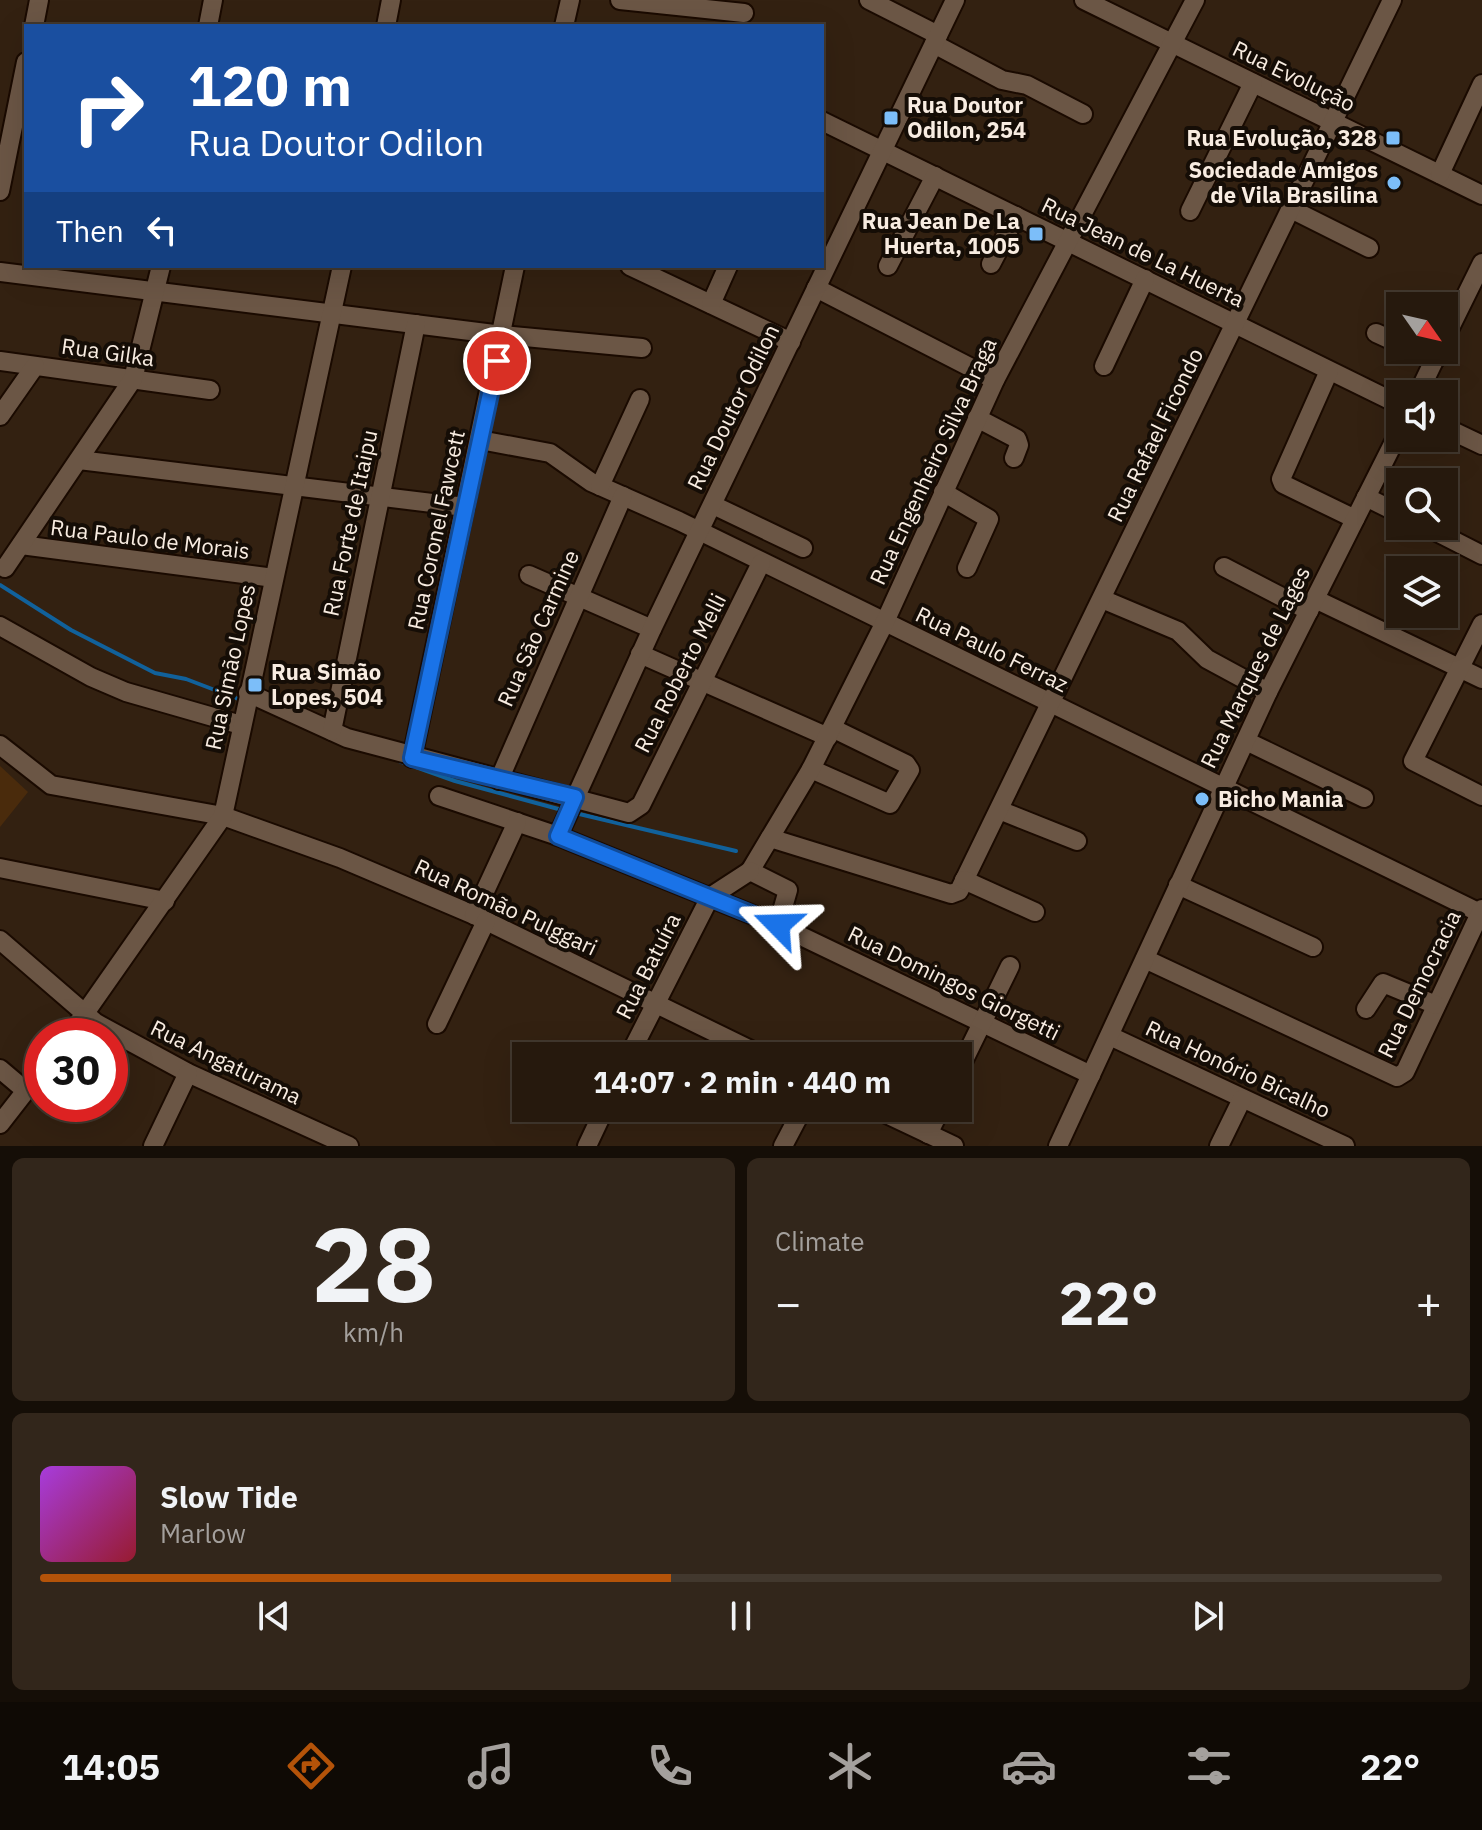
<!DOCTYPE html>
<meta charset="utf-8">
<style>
:root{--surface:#26190d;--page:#32261b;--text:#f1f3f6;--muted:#a4a09d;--line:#42382e;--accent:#b45309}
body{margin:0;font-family:"IBM Plex Sans",sans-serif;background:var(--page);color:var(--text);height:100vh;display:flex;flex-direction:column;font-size:30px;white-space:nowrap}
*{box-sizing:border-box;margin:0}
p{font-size:26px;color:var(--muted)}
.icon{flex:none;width:44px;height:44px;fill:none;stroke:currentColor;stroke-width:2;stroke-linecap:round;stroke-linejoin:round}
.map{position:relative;height:1146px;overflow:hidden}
.details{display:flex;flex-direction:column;gap:12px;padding:12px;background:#150e07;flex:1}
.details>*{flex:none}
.top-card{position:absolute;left:24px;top:24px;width:800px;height:244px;border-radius:0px;box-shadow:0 8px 32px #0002,0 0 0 2px var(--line);background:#1a4fa0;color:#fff;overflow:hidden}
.needle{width:52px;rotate:124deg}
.fabs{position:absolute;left:1386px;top:292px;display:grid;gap:16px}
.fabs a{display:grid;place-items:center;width:72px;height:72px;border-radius:0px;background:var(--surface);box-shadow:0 8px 32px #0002,0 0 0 2px var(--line);font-size:40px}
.speed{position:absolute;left:24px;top:1018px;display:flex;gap:16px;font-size:40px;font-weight:700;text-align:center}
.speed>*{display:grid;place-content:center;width:104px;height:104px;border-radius:50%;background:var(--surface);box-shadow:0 8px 32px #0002,0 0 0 2px var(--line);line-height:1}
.speed .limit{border:12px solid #d22;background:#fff;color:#111}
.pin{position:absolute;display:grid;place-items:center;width:68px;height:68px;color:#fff;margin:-34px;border:4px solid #fff;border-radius:50%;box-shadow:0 2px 8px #0007}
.me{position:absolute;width:88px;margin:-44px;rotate:292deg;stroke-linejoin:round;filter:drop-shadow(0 0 6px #0008)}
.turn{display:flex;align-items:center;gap:28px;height:168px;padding:0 32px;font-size:36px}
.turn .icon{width:104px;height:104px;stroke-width:2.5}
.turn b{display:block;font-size:56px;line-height:68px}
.then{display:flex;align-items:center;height:76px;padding:0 32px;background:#0003;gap:16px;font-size:30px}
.big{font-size:60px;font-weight:800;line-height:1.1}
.details .tile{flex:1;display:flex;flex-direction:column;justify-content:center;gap:12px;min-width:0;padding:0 28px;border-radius:12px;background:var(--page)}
.details .dial{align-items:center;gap:0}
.dial b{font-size:104px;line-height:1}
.song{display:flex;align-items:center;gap:24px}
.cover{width:96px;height:96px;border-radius:12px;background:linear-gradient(135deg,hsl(280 70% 55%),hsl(350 70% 35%))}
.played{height:8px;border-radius:4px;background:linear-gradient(90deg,var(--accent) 45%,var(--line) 45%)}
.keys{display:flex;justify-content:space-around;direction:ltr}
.heat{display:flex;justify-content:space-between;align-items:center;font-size:44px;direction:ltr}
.details .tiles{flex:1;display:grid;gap:12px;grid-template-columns:1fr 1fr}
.tile:last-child{grid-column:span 2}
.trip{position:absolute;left:512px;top:1042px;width:460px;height:80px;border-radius:0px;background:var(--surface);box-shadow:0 8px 32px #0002,0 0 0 2px var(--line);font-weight:800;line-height:80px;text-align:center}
.tab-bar{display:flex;height:128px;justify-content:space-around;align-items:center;background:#0f0a05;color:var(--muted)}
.tab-bar .icon{width:56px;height:56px}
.tab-bar .on{color:var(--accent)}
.tab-bar b{font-size:36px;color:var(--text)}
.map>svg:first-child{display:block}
.green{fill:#4a2b0c}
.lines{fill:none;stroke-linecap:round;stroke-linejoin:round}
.stream{stroke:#11619b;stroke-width:4}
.minor-casing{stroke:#1a0a00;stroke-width:22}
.minor{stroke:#6b5645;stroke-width:18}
.route-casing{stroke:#114b97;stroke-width:20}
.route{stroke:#1a73e8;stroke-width:14}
.poi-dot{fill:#7cbef9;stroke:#150d06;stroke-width:3}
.labels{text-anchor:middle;stroke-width:8;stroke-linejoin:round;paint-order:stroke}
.street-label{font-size:22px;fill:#f8ece1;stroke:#150d06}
.poi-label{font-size:22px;font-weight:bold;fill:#f8ece1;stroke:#150d06;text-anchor:start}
</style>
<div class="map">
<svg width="1482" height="1146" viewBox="0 0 1482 1146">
<rect width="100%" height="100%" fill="#332111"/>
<path class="green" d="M0,766L28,792L0,827Z"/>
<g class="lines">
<g class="stream">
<path d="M0,585L71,630L155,673L186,679L241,700"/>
<path d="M399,761L455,781L562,810"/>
<path d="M575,813L736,851"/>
</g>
<g class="minor-casing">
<g id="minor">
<path d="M620,0L744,13"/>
<path d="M869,0L938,35"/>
<path d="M1084,0L1482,195"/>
<path d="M34,26L39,0"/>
<path d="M208,26L213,0"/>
<path d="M386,26L391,0"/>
<path d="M564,26L570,0"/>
<path d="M934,44L1002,80L1027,85L1083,114"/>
<path d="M822,121L1400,405"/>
<path d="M1440,174L1482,84"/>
<path d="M0,191L26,62"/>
<path d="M1293,210L1369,248"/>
<path d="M1190,211L1253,83"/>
<path d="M991,264L1016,216"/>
<path d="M630,266L791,342"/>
<path d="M888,266L935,176"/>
<path d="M0,272L502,335L642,348"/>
<path d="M816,288L995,380"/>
<path d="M711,304L728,266"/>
<path d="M1376,333L1400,344"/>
<path d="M1444,340L1482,263"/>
<path d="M1412,350L1434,361"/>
<path d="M0,361L210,390"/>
<path d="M1104,366L1145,279"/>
<path d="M1329,371L1281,479L1283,484L1355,519"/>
<path d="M1418,394L1439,350"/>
<path d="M0,416L35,366"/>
<path d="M977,418L1017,439L1019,445L1014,458"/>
<path d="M1444,427L1482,445"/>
<path d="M480,440L550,453L591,482L679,521L1480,913"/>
<path d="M79,460L465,507"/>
<path d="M600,486L640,399"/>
<path d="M943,492L989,519L967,568"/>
<path d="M1366,497L1400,514"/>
<path d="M713,505L803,548"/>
<path d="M1425,526L1482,555"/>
<path d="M21,545L274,578"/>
<path d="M1224,567L1309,611"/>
<path d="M5,568L133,379L161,266"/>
<path d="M529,575L652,629"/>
<path d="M1102,599L1178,631L1207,659L1268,692"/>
<path d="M1315,599L1482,679"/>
<path d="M1482,624L1413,761L1482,796"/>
<path d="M0,626L91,677L126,692L241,725"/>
<path d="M640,654L828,737"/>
<path d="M248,693L347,738L629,813L641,805L761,563"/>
<path d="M332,731L416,324"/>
<path d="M1246,741L1364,798"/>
<path d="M0,745L51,785L223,816L340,858L474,915L763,1056"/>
<path d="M412,758L515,266"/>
<path d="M811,769L890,804L910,770L906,764L832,728"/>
<path d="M499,780L623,496"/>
<path d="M439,796L558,836L778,925L1091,1075"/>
<path d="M999,810L1077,841"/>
<path d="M558,836L652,629L955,0"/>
<path d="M770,838L951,894L959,891L1392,0"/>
<path d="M0,868L165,901"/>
<path d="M750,871L811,769L884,624L995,380L1195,0"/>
<path d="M750,871L788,890L778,925"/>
<path d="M964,880L1035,912"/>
<path d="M1178,885L1313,947"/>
<path d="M474,915L517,822"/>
<path d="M0,940L96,1023L188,1073L349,1146"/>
<path d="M1145,959L1397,1077L1405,1072L1482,909"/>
<path d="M1366,1009L1383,983L1436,1005"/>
<path d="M437,1024L486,921"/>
<path d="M69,1036L223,816L342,266"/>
<path d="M1110,1036L1345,1146"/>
<path d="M629,1056L710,897L750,871"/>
<path d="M0,1069L26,1091"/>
<path d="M958,1072L1010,966"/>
<path d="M874,1108L954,1146"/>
<path d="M0,1124L42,1070"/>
<path d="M928,1134L941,1108"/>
<path d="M153,1146L188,1073"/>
<path d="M587,1146L605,1108"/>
<path d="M783,1146L803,1108"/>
<path d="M1058,1146L1268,692L1400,430"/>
<path d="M1219,1146L1242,1099"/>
</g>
</g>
<use href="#minor" class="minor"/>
</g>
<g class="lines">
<g class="route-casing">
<path id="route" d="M497,361L412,758L575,797L558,836L778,925"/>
</g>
<use href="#route" class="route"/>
</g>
<g class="poi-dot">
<rect x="883" y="110" width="16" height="16" rx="4"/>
<rect x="1385" y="130" width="16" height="16" rx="4"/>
<circle cx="1394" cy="183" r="8"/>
<rect x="1028" y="226" width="16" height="16" rx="4"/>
<rect x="247" y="677" width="16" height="16" rx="4"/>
<circle cx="1202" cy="799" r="8"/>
</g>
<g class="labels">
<g class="street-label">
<text transform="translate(1294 76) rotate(26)" y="8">Rua Evolução</text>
<text transform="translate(1143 252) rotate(26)" y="8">Rua Jean de La Huerta</text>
<text transform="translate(108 352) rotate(8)" y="8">Rua Gilka</text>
<text transform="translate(733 407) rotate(-64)" y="8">Rua Doutor Odilon</text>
<text transform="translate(1155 435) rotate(-64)" y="8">Rua Rafael Ficondo</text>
<text transform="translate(933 461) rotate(-65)" y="8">Rua Engenheiro Silva Braga</text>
<text transform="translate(350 523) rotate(-78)" y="8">Rua Forte de Itaipu</text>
<text transform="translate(436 530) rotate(-78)" y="8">Rua Coronel Fawcett</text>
<text transform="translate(150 539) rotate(7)" y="8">Rua Paulo de Morais</text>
<text transform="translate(538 628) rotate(-66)" y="8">Rua São Carmine</text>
<text transform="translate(992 649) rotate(26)" y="8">Rua Paulo Ferraz</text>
<text transform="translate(230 667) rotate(-78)" y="8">Rua Simão Lopes</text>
<text transform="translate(1255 667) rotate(-64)" y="8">Rua Marques de Lages</text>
<text transform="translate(680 673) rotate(-63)" y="8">Rua Roberto Melli</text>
<text transform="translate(506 907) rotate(25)" y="8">Rua Romão Pulggari</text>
<text transform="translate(648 966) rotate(-63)" y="8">Rua Batuíra</text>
<text transform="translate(954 983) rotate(26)" y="8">Rua Domingos Giorgetti</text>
<text transform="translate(1419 984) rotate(-64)" y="8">Rua Democracia</text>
<text transform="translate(226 1062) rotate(26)" y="8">Rua Angaturama</text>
<text transform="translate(1238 1069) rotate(25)" y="8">Rua Honório Bicalho</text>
</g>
<g class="poi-label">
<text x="907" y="113">Rua Doutor<tspan x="907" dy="25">Odilon, 254</tspan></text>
<text x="1377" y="146" text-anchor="end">Rua Evolução, 328</text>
<text x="1378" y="178" text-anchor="end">Sociedade Amigos<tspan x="1378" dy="25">de Vila Brasilina</tspan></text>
<text x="1020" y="229" text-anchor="end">Rua Jean De La<tspan x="1020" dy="25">Huerta, 1005</tspan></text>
<text x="271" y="680">Rua Simão<tspan x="271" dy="25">Lopes, 504</tspan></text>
<text x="1218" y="807">Bicho Mania</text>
</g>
</g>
</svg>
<div class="fabs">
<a><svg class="needle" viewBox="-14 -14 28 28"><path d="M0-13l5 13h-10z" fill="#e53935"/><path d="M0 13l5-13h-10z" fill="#a4a09d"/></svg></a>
<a><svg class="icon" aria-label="sound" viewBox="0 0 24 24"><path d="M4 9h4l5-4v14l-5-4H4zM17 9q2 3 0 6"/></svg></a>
<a><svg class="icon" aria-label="search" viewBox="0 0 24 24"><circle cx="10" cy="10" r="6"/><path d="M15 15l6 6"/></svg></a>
<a><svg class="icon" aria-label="layers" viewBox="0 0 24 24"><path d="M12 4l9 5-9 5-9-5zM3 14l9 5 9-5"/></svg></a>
</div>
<div class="speed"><div class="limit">30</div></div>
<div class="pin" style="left:497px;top:361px;background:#d93025"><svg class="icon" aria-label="arrive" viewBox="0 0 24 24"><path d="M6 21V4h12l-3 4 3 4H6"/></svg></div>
<svg class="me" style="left:778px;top:925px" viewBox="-20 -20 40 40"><path d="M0-17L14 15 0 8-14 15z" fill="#1a73e8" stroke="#fff" stroke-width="4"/></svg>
<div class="trip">14:07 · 2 min · 440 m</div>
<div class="top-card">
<div class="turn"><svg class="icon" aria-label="right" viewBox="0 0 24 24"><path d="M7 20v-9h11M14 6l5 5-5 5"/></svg><div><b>120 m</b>Rua Doutor Odilon</div></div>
<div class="then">Then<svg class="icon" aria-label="left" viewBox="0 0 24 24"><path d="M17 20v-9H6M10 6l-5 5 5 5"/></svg></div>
</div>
</div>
<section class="details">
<div class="tiles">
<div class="tile dial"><b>28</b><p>km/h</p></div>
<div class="tile"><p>Climate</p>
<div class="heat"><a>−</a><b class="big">22°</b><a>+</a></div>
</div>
<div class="tile">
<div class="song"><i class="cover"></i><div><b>Slow Tide</b><p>Marlow</p></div></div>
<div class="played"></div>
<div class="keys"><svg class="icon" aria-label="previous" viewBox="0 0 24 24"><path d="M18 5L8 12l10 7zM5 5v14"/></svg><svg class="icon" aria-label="pause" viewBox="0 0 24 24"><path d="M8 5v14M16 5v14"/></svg><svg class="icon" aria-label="next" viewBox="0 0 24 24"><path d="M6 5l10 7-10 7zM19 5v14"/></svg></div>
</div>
</div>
</section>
<nav class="tab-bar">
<b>14:05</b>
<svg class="icon on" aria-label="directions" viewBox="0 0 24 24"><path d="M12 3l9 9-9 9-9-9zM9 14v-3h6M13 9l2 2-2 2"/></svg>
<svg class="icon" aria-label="music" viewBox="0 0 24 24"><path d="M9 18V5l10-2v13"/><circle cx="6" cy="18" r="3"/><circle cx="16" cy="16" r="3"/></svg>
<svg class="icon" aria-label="phone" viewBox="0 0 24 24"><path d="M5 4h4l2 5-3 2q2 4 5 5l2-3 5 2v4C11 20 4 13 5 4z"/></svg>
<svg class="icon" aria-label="climate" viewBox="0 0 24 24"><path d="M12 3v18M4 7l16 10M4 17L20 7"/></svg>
<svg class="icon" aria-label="car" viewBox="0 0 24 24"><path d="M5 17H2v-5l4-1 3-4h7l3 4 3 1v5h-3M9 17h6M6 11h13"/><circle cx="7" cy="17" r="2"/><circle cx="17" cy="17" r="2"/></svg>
<svg class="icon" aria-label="filters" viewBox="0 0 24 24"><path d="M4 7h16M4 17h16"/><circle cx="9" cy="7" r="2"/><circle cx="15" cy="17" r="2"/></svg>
<b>22°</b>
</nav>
